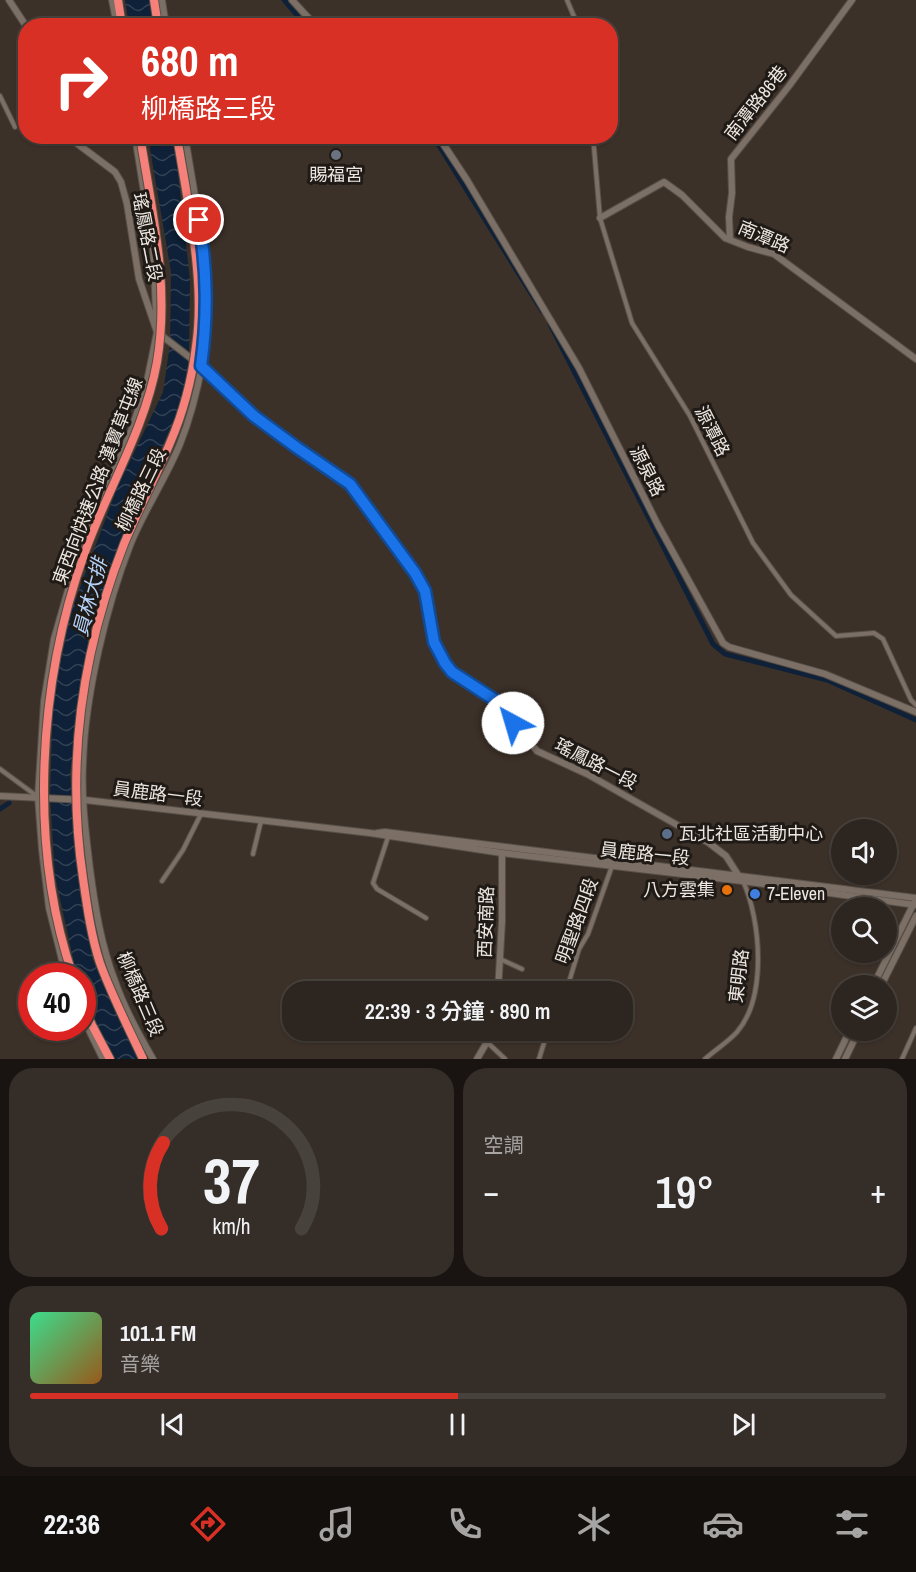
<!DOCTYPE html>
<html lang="zh-TW">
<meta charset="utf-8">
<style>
:root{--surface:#2d251f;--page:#352d28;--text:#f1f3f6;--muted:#a7a5a4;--line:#48423d;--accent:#d93025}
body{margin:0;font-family:"Archivo Narrow","Noto Sans TC",sans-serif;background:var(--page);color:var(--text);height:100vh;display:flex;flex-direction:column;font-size:22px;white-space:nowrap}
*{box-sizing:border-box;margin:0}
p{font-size:20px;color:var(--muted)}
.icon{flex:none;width:33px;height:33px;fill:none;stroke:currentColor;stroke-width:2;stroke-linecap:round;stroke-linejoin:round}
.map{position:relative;height:1059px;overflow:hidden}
.details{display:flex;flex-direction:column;gap:9px;padding:9px;background:#191411;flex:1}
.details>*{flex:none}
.banner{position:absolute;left:18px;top:18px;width:600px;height:126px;border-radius:24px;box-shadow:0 2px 4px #0004,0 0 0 2px var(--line);background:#d93025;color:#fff;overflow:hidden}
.buttons{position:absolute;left:831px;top:819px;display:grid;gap:12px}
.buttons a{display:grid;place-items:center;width:66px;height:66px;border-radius:50%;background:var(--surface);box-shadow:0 2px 4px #0004,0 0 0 2px var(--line);font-size:30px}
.speed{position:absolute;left:18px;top:963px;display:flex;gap:12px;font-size:30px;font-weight:700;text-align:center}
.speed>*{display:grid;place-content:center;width:78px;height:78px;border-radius:50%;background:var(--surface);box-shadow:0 2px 4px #0004,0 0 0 2px var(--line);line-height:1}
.speed .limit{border:9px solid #d22;background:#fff;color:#111}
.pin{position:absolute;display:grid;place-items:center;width:51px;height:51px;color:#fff;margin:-26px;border:3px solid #fff;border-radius:50%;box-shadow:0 2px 6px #0007}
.me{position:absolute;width:66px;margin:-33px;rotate:321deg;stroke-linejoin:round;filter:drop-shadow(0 0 4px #0008)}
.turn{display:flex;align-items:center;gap:21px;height:126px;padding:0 24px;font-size:27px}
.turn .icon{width:78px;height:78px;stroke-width:2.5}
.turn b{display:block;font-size:42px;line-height:51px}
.big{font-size:45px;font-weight:600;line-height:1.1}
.details .card{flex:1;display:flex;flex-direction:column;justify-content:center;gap:9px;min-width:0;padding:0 21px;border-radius:24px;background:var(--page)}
.details .dial{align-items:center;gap:0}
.dial svg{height:156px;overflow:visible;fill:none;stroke:var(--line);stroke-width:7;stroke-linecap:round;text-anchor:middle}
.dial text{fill:var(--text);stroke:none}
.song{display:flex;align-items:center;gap:18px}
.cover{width:72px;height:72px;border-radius:9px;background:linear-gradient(135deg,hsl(150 70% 55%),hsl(30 70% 35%))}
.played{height:6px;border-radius:3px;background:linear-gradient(90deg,var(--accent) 50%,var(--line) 50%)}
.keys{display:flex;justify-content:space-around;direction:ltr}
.heat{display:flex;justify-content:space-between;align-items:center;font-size:33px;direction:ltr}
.details .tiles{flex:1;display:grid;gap:9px;grid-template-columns:1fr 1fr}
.card:last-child{grid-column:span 2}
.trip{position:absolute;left:282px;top:981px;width:351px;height:60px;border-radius:24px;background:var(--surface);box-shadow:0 2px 4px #0004,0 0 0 2px var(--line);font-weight:600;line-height:60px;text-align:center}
.menu{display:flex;height:96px;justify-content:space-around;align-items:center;background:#120f0c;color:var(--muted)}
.menu .icon{width:42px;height:42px}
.menu .selected{color:var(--accent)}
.menu b{font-size:27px;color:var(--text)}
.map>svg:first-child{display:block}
.water{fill:url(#water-waves)}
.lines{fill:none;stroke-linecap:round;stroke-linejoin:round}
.canal{stroke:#0f2138;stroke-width:5}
.street-casing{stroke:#574f47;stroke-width:6}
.secondary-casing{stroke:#574f47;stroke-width:8}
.highway-casing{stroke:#574f47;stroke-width:10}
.street{stroke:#7b6f66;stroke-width:4}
.secondary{stroke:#7b6f66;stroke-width:6}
.highway{stroke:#f5817a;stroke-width:8}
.highway-bridge-casing{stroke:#574f47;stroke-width:10;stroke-linecap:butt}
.highway-bridge{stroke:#f5817a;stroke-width:8}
.route-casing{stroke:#114b97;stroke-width:15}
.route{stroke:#1a73e8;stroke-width:10}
.worship-dot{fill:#6b7280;stroke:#1f1a16;stroke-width:2}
.service-dot{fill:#5c6f8a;stroke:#1f1a16;stroke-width:2}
.food-dot{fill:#e8710a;stroke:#1f1a16;stroke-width:2}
.shop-dot{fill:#3f7fe0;stroke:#1f1a16;stroke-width:2}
.labels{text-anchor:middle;stroke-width:6;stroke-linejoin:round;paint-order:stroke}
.street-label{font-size:18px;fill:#eee7e1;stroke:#1f1a16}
.poi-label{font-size:18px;fill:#eee7e1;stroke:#1f1a16;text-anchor:start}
.water-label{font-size:20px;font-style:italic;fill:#b3d2f9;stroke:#1f1a16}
</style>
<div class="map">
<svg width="916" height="1059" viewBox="0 0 916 1059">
<defs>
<pattern id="water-waves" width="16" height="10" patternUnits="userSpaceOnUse" patternTransform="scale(1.5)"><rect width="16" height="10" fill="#0f2138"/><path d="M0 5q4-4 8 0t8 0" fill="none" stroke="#324154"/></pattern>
</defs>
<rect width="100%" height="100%" fill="#3c3129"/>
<g class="water">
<path d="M125,0H150L155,25H129Z"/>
<path d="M148,137H174L190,280L189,358L182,402L121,540L89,635L70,774L80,894L93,960L127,1034L141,1059H114C103,1034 83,1004 82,976H79L74,963L55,876L50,796L53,698L71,612L117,488L163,392L170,344L171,272Z"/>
</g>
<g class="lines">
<g class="canal">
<path d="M284,0L306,26"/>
<path d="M433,136L542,311"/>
<path d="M550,324L713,644L725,654L827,680L916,720"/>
<path d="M0,809L9,803"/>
</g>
<g class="street-casing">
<g id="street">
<path d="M567,0L578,26"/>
<path d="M0,96L15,127"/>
<path d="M593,136L600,218L632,323L690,416L753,543L791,595L836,636L874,633L883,639L911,700L916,705"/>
<path d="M0,769L38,797"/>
<path d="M388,837L373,883L377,889L426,918"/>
<path d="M253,854L261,821"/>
<path d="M162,881L183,850L201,814"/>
<path d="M500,959L522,969"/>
<path d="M566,992L579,949L588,934L612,866"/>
<path d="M487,1042L505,1059"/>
<path d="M539,1059L548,1030"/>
<path d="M705,1059C715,1050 728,1042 737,1032C767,997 761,921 743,881"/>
<path d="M902,1059L916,1028"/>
</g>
</g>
<g class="secondary-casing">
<g id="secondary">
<path d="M9,0L26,26"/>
<path d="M112,0L117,26"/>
<path d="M162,0L166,26"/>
<path d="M292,0L316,26"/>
<path d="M67,136L115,172L121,182L127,204L139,279L157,332L201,366L254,416L295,447L350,484L415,573L425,591L434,642L452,672L495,700L537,751L587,774L709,843L726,856L742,881"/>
<path d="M438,136L467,180L579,368L658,525L723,643L729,647L825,674L916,712"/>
<path d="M600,218L664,182L682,195L725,238L748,247L774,254L916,359"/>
<path d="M730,239L729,217L732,193L731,159L789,86L852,0"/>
<path d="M0,796L85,800L370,833L502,853L742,881L916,905"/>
<path d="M377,833L385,832L916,898"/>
<path d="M66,976L49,908L42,850L38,797L44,701L54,639L70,583L79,553L131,431L146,386L157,332L153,249L135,136"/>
<path d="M873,986L914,903"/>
<path d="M881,986L916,916"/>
<path d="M498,992L502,921V853"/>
<path d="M82,1016L103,1059"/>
<path d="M153,1059C139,1035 124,1008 115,981C101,945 95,907 90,869C86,835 81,798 83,763C85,696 106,606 131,543C145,509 166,478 180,444C190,419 197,392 202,365C215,288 197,212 185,136"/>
<path d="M477,1059L487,1042L491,1030"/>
<path d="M836,1059L850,1030"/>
<path d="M845,1059L859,1030"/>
</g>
</g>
<g class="highway-casing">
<g id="highway">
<path d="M118,0L122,26"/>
<path d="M154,0L158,26"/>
<path d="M82,1002L92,1025L110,1059"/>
</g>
</g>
<use href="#street" class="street"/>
<use href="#secondary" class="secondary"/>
<use href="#highway" class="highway"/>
<g class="highway-bridge-casing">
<g id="highway-bridge">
<path d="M73,976C28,846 38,681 85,552C108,488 145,429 157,362C170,286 152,211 140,136"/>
<path d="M143,1059C128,1027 112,996 100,963C91,936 87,906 83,878C66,764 82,651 124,544C138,510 156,477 170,443C183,413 192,379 196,346C206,281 187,201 177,136"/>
</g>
</g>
<use href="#highway-bridge" class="highway-bridge"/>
</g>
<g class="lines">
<g class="route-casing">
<path id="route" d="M199,220C207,271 208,315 201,366L254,416L296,447L350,484L415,573L425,591L434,642L445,663L452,672L495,700L513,723"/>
</g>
<use href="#route" class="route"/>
</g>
<circle class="worship-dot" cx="336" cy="155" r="6"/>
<circle class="service-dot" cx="667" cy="834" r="6"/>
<circle class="food-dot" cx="727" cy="890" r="6"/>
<circle class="shop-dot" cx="755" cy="894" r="6"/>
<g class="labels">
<g class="street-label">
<text transform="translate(756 103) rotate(-52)" y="6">南潭路86巷</text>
<text transform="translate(147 237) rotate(79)" y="6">瑤鳳路二段</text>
<text transform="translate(764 237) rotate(23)" y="6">南潭路</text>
<text transform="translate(712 431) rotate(63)" y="6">源潭路</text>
<text transform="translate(647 471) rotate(63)" y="6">源泉路</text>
<text transform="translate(98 481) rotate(-69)" y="6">東西向快速公路 漢寶草屯線</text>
<text transform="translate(141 490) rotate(-64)" y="6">柳橋路三段</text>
<text transform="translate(596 764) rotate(27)" y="6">瑤鳳路一段</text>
<text transform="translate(158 794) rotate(7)" y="6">員鹿路一段</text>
<text transform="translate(645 854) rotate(6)" y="6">員鹿路一段</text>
<text transform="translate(577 921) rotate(-70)" y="6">明聖路四段</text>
<text transform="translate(486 922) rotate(-88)" y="6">西安南路</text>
<text transform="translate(739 976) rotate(-83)" y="6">東明路</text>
<text transform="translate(140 994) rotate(67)" y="6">柳橋路三段</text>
</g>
<g class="poi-label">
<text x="336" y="181" text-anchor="middle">賜福宮</text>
<text x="679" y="840">瓦北社區活動中心</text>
<text x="715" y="896" text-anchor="end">八方雲集</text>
<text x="767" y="900">7-Eleven</text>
</g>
<g class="water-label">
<text transform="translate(90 597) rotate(-75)" y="7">員林大排</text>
</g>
</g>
</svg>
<div class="buttons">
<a><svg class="icon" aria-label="sound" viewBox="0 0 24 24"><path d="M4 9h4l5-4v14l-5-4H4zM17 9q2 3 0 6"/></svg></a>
<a><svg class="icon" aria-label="search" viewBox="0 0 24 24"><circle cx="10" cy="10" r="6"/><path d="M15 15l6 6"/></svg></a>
<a><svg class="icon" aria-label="layers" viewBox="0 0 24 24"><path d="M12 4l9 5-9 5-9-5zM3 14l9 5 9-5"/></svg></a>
</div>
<div class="speed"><div class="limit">40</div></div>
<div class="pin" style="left:199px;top:220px;background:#d93025"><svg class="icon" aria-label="arrive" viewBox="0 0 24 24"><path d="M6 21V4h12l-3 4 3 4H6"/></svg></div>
<svg class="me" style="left:513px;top:723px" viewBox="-20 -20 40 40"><circle r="19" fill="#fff"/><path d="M0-13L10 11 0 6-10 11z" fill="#1a73e8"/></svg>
<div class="trip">22:39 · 3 分鐘 · 890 m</div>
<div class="banner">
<div class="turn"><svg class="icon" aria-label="right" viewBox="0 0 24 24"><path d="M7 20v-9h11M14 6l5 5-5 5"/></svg><div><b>680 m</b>柳橋路三段</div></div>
</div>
</div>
<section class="details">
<div class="tiles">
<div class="card dial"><svg viewBox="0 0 100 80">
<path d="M14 69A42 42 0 1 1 86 69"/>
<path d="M14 69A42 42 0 0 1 15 25" stroke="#d93025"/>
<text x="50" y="56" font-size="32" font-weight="700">37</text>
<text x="50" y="72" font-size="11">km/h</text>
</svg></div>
<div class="card"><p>空調</p>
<div class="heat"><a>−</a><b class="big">19°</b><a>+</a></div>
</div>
<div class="card">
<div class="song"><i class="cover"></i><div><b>101.1 FM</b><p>音樂</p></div></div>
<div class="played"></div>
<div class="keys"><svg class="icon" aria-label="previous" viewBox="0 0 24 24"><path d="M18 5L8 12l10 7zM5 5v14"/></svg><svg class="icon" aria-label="pause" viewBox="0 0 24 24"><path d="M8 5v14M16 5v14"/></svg><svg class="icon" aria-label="next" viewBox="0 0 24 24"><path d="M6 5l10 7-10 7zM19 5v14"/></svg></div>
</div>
</div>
</section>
<nav class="menu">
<b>22:36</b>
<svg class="icon selected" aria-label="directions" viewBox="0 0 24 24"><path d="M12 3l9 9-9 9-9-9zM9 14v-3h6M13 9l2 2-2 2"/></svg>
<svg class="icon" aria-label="music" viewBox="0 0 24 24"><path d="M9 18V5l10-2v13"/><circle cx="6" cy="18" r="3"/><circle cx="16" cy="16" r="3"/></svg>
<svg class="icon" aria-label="phone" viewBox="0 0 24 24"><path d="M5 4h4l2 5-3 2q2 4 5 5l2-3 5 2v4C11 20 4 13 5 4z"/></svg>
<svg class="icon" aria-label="climate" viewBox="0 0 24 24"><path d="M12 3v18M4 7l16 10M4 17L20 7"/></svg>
<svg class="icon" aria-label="car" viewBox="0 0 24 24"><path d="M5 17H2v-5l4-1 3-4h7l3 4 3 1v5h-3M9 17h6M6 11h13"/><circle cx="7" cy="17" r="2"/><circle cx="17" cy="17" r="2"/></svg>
<svg class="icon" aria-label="filters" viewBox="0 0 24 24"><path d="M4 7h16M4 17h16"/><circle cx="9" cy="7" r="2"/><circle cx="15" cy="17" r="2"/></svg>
</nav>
